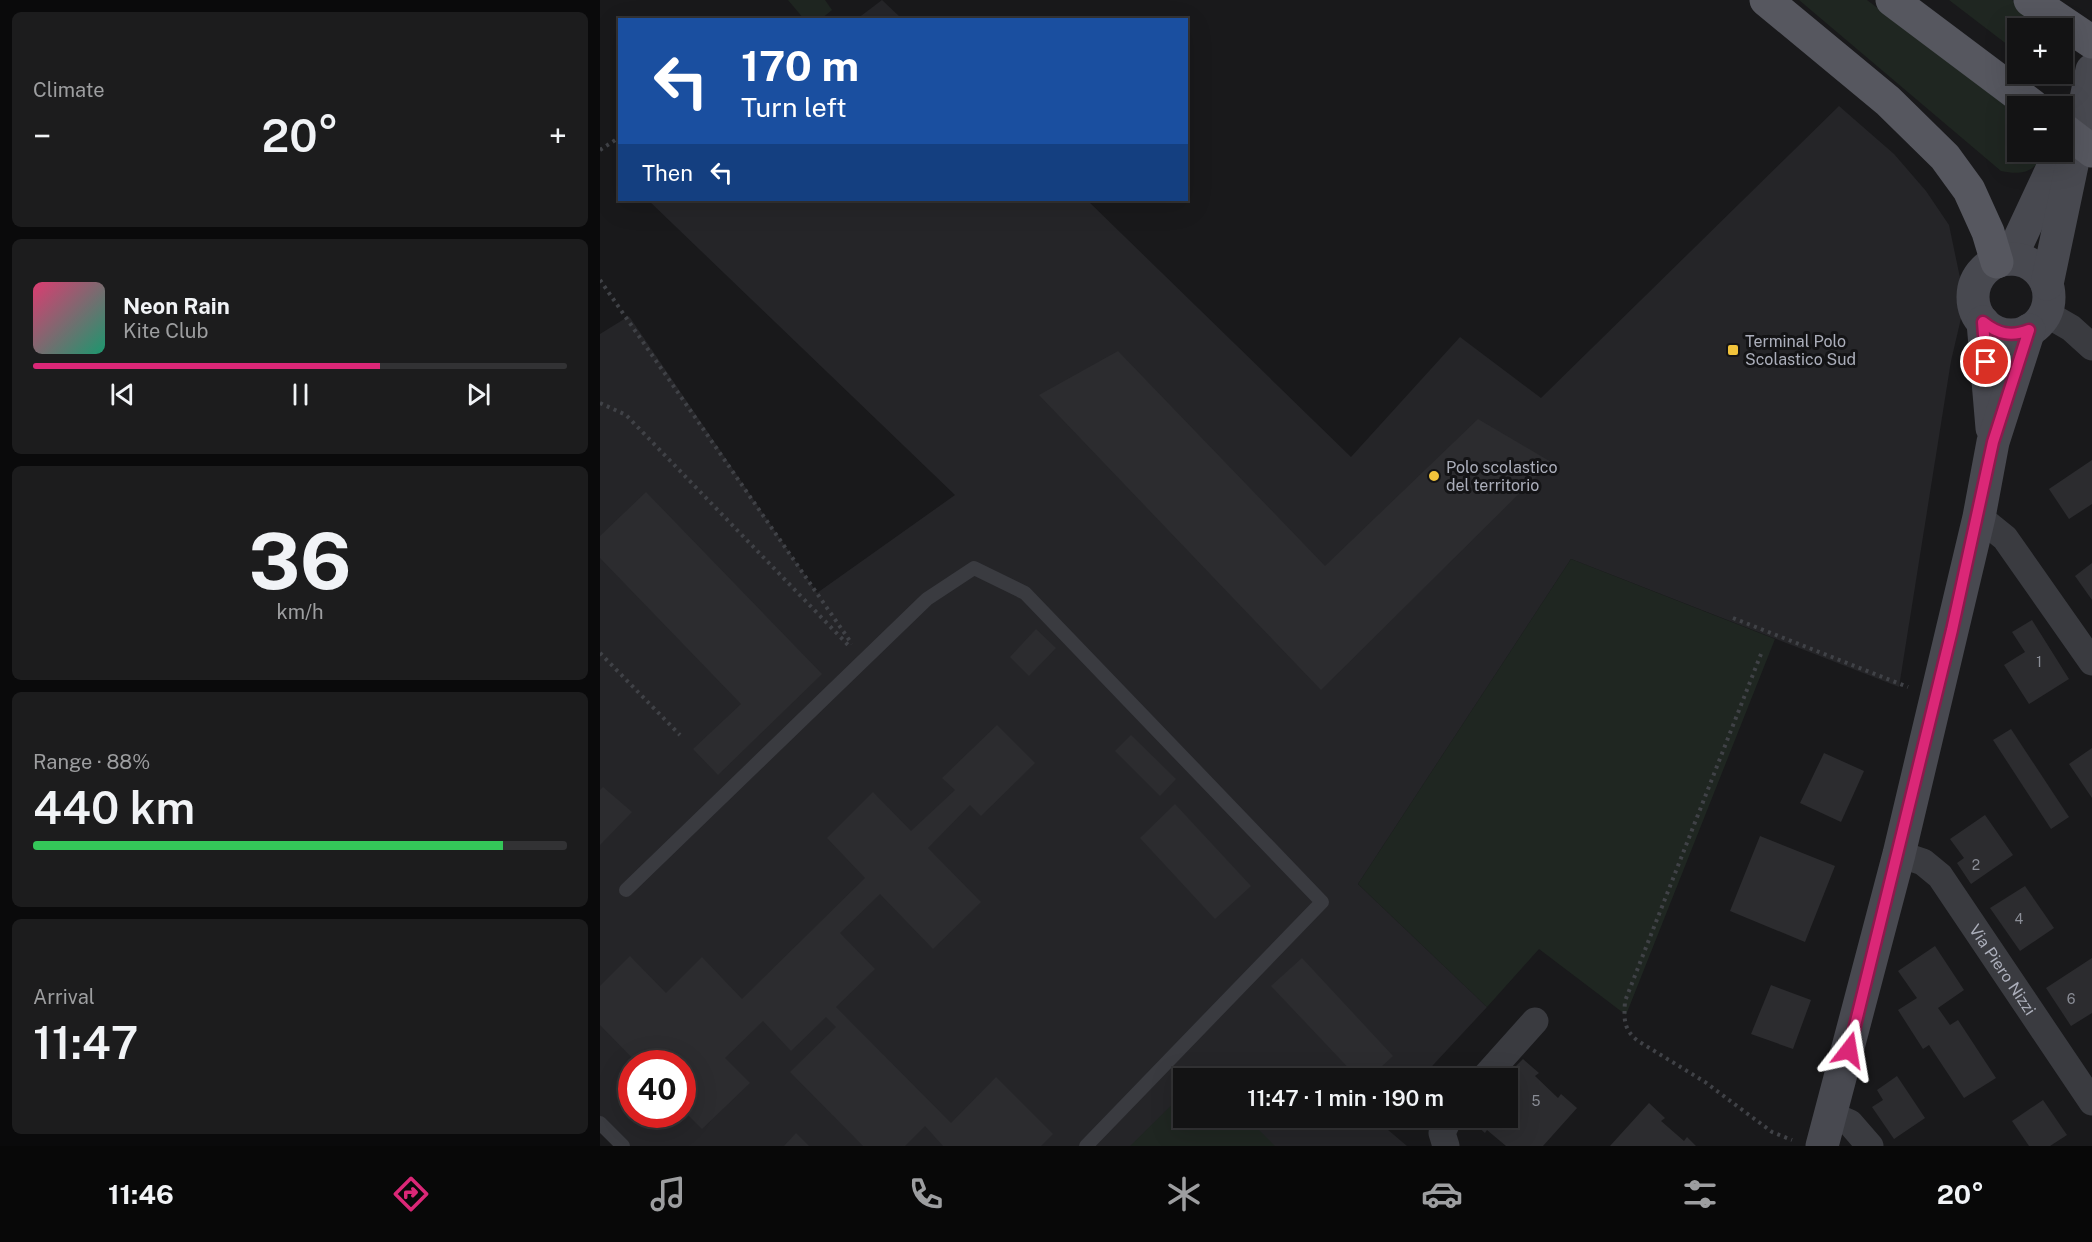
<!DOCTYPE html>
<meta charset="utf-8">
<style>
:root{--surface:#131314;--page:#1c1c1d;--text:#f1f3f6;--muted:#9d9ea0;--line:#323234;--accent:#db2777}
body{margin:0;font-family:"Public Sans",sans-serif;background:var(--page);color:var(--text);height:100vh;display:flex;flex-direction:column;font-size:22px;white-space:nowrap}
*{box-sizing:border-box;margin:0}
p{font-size:20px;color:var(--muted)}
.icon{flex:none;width:33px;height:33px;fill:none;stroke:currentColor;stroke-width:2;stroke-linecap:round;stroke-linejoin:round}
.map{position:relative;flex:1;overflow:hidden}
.sheet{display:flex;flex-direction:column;gap:12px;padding:12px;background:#0a0a0b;width:600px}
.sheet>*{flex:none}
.top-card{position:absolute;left:18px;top:18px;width:570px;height:183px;border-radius:0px;box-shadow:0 6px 24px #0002,0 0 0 2px var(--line);background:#1a4fa0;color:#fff;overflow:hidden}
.controls{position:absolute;left:1407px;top:18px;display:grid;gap:12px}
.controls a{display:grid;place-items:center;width:66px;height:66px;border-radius:0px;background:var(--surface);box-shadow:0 6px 24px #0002,0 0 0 2px var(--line);font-size:30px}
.speed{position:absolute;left:18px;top:1050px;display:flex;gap:12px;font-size:30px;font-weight:700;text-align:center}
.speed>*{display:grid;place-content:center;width:78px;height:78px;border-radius:50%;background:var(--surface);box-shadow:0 6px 24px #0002,0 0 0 2px var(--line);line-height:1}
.speed .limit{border:9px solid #d22;background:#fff;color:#111}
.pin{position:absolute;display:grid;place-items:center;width:51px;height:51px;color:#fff;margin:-26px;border:3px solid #fff;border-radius:50%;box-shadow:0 2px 6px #0007}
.me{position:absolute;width:66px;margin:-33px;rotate:14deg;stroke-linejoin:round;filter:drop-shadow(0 0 4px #0008)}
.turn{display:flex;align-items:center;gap:21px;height:126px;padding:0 24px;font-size:27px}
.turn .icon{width:78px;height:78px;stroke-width:2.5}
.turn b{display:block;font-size:42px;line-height:51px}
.then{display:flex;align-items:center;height:57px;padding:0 24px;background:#0003;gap:12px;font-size:22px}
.big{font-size:45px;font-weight:600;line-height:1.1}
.sheet .tile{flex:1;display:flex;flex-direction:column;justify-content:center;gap:9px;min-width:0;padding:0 21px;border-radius:9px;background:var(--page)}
.sheet .dial{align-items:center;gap:0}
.dial b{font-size:78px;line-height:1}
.song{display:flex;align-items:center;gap:18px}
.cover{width:72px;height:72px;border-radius:9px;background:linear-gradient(135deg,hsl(340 70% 55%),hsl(160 70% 35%))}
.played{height:6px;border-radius:3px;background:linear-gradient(90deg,var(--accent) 65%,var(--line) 65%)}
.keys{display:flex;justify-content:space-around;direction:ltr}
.heat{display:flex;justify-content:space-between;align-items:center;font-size:33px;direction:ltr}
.charge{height:9px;border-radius:4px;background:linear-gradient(90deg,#34c759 88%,var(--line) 0)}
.trip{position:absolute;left:573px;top:1068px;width:345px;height:60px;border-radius:0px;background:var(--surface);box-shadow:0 6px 24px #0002,0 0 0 2px var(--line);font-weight:600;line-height:60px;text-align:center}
.tab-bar{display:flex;height:96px;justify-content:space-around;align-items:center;background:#080808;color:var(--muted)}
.tab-bar .icon{width:42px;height:42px}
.tab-bar .selected{color:var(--accent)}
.tab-bar b{font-size:27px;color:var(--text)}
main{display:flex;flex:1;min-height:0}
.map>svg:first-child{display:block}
.built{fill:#252528;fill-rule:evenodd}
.green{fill:#1f2621}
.building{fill:#2c2c2f}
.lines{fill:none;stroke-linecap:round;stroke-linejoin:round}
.path{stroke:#404247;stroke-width:4;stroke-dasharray:3 4.5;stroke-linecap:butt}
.lane{stroke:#3a3b40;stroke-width:14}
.street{stroke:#3a3b40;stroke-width:27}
.secondary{stroke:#484950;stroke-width:33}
.primary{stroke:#56575f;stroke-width:33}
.primary-bridge{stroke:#56575f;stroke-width:33}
.route-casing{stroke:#8e194d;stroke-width:15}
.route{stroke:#db2777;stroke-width:10}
.poi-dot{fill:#f1c33b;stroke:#141416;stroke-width:2}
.labels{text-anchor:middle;stroke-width:6;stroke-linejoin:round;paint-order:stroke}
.number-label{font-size:14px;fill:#8b8e97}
.poi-label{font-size:16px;fill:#acafbb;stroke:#141416;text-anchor:start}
.street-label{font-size:16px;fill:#acafbb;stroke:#141416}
</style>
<main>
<section class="sheet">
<div class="tile"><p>Climate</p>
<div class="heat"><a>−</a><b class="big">20°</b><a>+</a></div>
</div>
<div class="tile">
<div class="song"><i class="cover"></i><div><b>Neon Rain</b><p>Kite Club</p></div></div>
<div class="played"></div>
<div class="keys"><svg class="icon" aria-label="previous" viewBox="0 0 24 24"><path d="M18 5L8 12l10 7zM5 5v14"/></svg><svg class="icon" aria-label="pause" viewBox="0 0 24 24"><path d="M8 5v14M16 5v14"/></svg><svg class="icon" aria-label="next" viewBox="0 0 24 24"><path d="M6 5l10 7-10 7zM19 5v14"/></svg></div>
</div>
<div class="tile dial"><b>36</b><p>km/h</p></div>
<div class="tile"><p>Range · 88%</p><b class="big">440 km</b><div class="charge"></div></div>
<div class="tile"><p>Arrival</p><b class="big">11:47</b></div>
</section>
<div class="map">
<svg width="1492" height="1146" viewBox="0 0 1492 1146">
<rect width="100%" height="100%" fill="#19191b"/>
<g class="built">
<path d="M282,0L302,19H257Z"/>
<path d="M1239,106L1294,154L1326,191L1349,225L1363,292L1362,314L1351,361L1299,687L971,559L758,884L887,1007L821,1078H584V1118H786L781,1124L807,1146H23L0,1123V334L29,316L217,593L355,495L48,200H487L751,457L860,337L941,398ZM32,1064H82V1114H32Z"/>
</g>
<g class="green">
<path d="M188,0H225L232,10L221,19H204Z"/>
<path d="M1199,0H1267L1417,114L1418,152H1447C1433,171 1425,176 1401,171Z"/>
<path d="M1349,0H1412L1453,28H1418L1417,52Z"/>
<path d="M1463,36C1477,50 1470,69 1464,86L1447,74H1462Z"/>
<path d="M971,559L1175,639L1026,1015L939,949L887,1007L758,884Z"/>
<path d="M583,1094L584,1118H647L675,1146H530Z"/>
</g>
<g class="building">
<path d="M518,351L725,566L878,419L951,462L721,690L439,395Z"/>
<path d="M1492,460V504L1469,519L1449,489Z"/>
<path d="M46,492L222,674L118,775L93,749L141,704L0,558V536Z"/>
<path d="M1492,563V600L1475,576Z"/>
<path d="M1432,620L1469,679L1429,704L1404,665L1425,652L1412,632Z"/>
<path d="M436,629L456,648L429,676L410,657Z"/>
<path d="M397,725L435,763L381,816L370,805L328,848L381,902L333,949L280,894L240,933L275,969L236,1007L351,1123L396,1077L453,1134L441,1146H343L325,1126L305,1146H263L190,1072L236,1027L226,1017L191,1051L163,1021L125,1058L150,1083L102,1129L82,1109V1064H38L0,1025V986L30,956L66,993L102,957L142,999L265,878L227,838L273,792L311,831L355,790L342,778Z"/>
<path d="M1411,729L1469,817L1451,829L1393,740Z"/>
<path d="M531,735L576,779L560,796L515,751Z"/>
<path d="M1492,748V798L1469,764Z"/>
<path d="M1224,753L1264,771L1241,822L1200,803Z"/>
<path d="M3,787L32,812L0,845V790Z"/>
<path d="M575,804L651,886L615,919L540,838Z"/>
<path d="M1385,815L1413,855L1371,884L1357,863L1364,858L1350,839Z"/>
<path d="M1160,836L1235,866L1205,942L1130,911Z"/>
<path d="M1425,886L1454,928L1420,951L1390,908Z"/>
<path d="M1335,946L1364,990L1338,1008L1350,1025L1358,1020L1396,1078L1364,1098L1329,1045L1323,1049L1298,1010L1317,998L1298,971Z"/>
<path d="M702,958L793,1056L769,1078H758L671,986Z"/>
<path d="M1492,958V1013L1471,1026L1446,988Z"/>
<path d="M1171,985L1211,1000L1193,1049L1151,1034Z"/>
<path d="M923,1059L939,1073L935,1076L958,1098L961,1094L977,1108L943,1146H906L887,1130L885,1133L868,1118H908V1078H904Z"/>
<path d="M1297,1076L1325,1118L1294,1139L1272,1107L1283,1100L1277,1090Z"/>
<path d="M1443,1100L1467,1135L1450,1146H1429L1412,1121Z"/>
<path d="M1049,1103L1065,1118L1061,1121L1084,1141L1087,1137L1096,1146H1010Z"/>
<path d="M196,1133L209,1146H184Z"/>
</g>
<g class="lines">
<g class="path">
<path d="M0,150L20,137"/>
<path d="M0,280L252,644"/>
<path d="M0,403L26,415L250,647"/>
<path d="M1133,618L1308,687"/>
<path d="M0,653L80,735"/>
<path d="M1161,654L1025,1001C1024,1019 1023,1029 1038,1041L1105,1082L1172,1132L1192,1140"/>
</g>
<g class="lane">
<path d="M26,890L327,599L374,568L425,593L722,902L486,1146"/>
<path d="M0,1123L23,1146"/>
</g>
<g class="street">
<path d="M1445,313L1471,328L1492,347"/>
<path d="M1379,517L1405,538L1492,662"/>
<path id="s1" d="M1299,854L1323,862L1340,876L1492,1102"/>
<path d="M884,1078L935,1021"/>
<path d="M1232,1115L1250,1123L1270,1146"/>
<path d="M846,1146L842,1133L849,1118"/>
</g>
<g class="secondary">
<path d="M1410,259L1460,152"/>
<circle cx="1411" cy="297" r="38"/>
<path d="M1447,284L1492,70"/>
<path d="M1383,322L1392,428"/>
<path d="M1222,1146L1299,854L1379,517L1393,442L1429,330"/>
</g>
<g class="primary">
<path d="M1166,0L1288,101L1345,157L1369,190L1388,232L1397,262"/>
<path d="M1292,0L1433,106"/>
<path d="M1430,0L1492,42"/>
</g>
<path class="primary-bridge" d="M1462,128L1492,151"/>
</g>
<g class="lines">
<g class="route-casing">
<path id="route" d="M1249,1050L1352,630L1393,442L1429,330C1411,337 1398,334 1383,322L1386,362"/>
</g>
<use href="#route" class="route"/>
</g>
<g class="poi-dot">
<rect x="1127" y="344" width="12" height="12" rx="3"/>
<circle cx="834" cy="476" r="6"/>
</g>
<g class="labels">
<g class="number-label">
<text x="1439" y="667">1</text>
<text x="1376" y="870">2</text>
<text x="1419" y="924">4</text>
<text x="1471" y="1004">6</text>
<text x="936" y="1106">5</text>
</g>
<g class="poi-label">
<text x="1145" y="347">Terminal Polo<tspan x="1145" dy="18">Scolastico Sud</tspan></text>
<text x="846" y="473">Polo scolastico<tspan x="846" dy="18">del territorio</tspan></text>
</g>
<g class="street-label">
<text dy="6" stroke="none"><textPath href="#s1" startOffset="160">Via Piero Nizzi</textPath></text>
</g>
</g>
</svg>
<div class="controls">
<a>+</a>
<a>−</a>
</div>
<div class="speed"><div class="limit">40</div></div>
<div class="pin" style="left:1386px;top:362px;background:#d93025"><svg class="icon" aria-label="arrive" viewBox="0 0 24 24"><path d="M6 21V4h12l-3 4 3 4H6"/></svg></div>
<svg class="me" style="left:1249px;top:1050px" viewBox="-20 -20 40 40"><path d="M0-17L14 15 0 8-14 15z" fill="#db2777" stroke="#fff" stroke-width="4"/></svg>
<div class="trip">11:47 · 1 min · 190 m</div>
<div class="top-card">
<div class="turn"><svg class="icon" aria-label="left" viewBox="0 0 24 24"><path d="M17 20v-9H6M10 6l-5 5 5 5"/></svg><div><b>170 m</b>Turn left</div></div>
<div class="then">Then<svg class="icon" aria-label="left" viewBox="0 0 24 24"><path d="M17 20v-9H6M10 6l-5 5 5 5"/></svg></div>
</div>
</div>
</main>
<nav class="tab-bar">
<b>11:46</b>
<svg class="icon selected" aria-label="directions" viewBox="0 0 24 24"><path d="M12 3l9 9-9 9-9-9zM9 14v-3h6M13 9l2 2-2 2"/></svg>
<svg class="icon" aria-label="music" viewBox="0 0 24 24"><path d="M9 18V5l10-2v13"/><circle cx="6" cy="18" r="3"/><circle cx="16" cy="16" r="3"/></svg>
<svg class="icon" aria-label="phone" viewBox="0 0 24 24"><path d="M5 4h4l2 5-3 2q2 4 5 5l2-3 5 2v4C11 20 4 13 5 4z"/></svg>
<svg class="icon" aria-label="climate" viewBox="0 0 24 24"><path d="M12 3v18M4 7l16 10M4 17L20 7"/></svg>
<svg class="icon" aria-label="car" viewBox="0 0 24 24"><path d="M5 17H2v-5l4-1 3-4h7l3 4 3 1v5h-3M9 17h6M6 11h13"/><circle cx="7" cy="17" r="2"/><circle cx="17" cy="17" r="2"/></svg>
<svg class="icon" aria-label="filters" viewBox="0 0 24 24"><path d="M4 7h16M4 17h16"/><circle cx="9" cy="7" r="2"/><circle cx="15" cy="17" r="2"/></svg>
<b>20°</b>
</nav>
